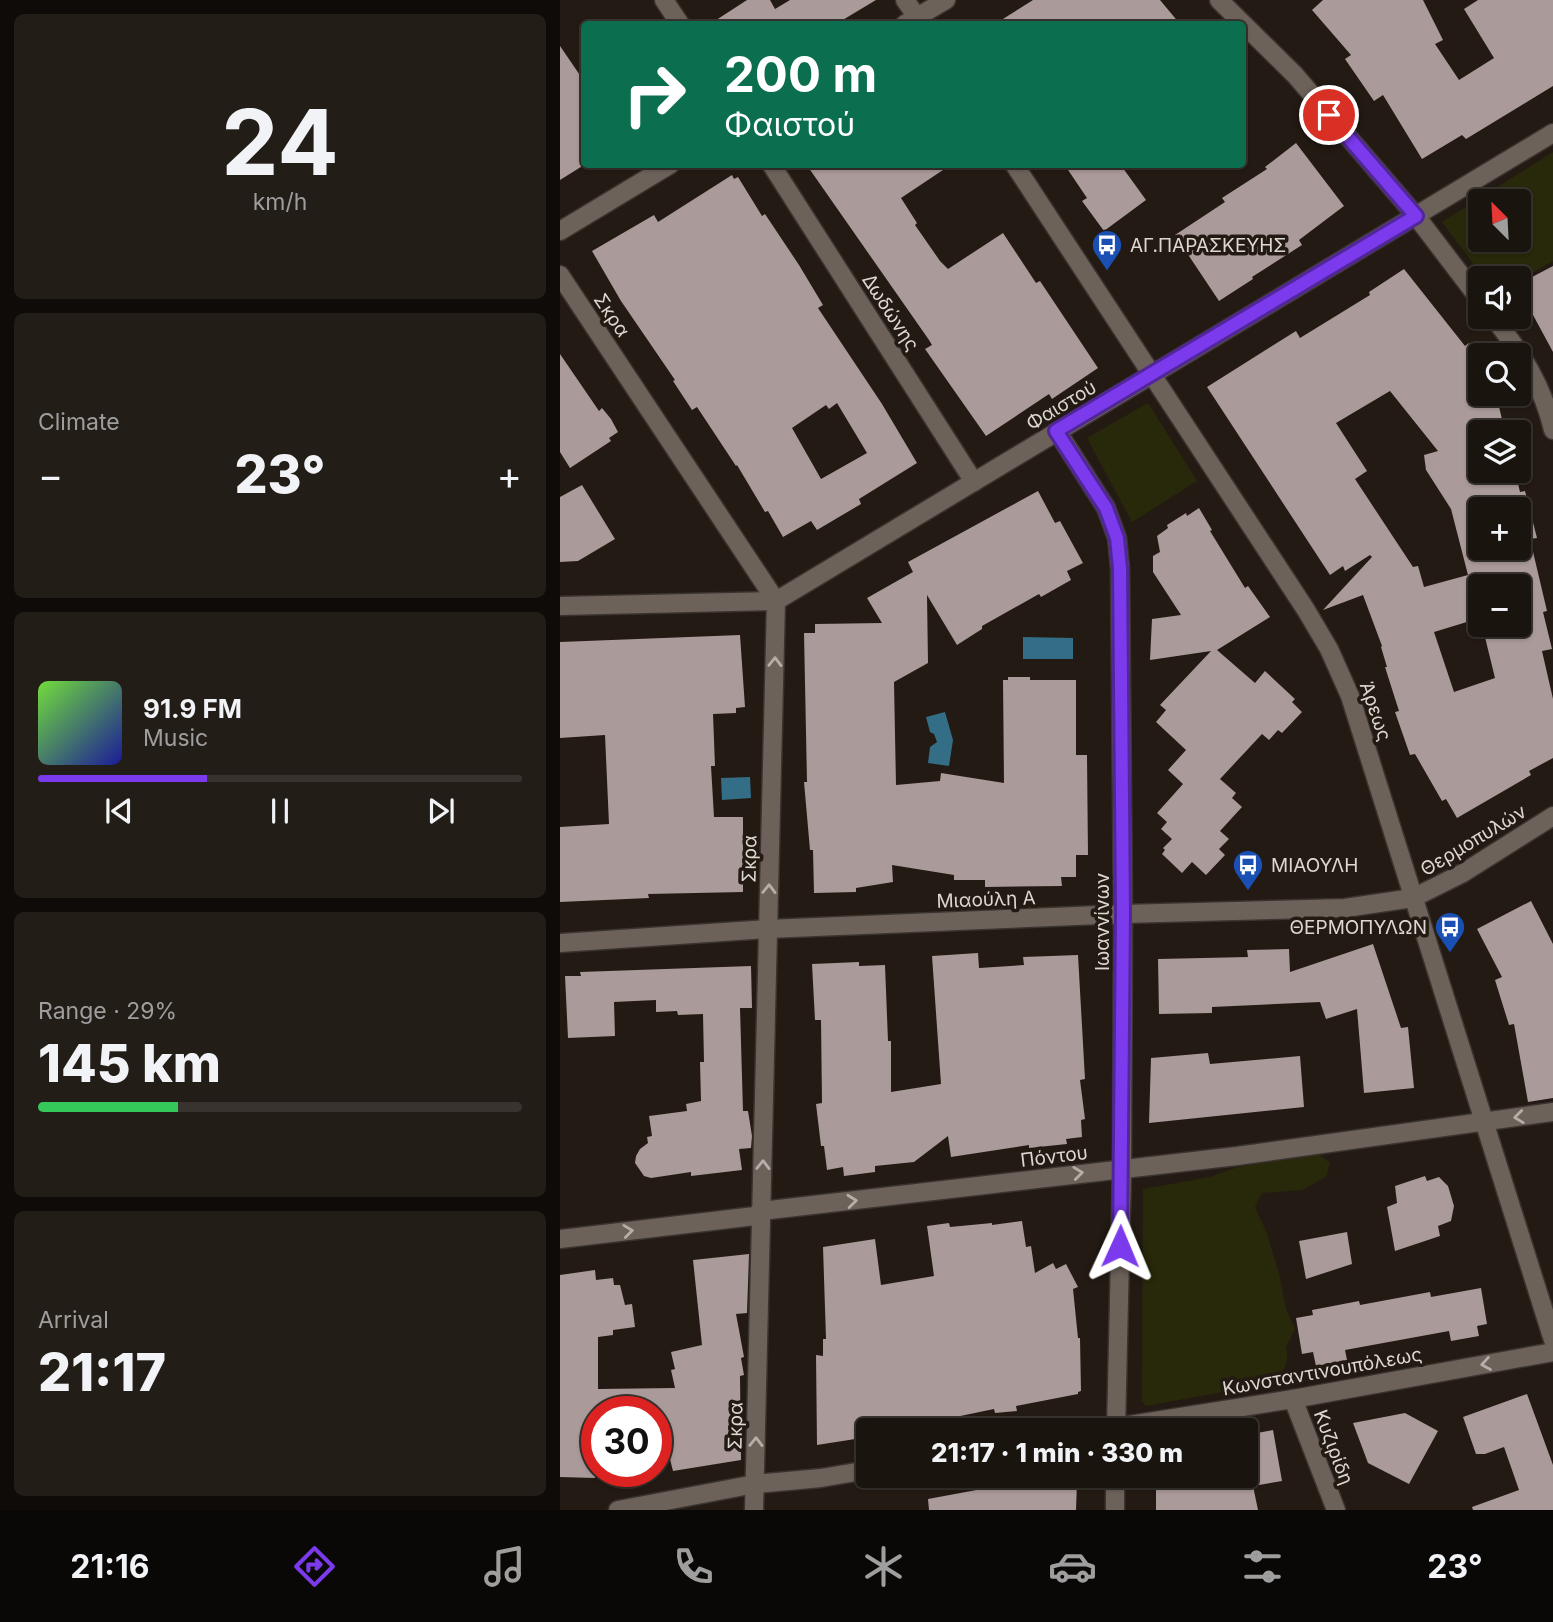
<!DOCTYPE html>
<meta charset="utf-8">
<style>
:root{--surface:#1a140e;--page:#231d17;--text:#f1f3f6;--muted:#9f9e9e;--line:#38332e;--accent:#7c3aed}
body{margin:0;font-family:Inter,sans-serif;background:var(--page);color:var(--text);height:100vh;display:flex;flex-direction:column;font-size:26px;white-space:nowrap}
*{box-sizing:border-box;margin:0}
p{font-size:23px;color:var(--muted)}
.icon{flex:none;width:38px;height:38px;fill:none;stroke:currentColor;stroke-width:2;stroke-linecap:round;stroke-linejoin:round}
.map{position:relative;flex:1;overflow:hidden}
.side{display:flex;flex-direction:column;gap:14px;padding:14px;background:#0e0b08;width:560px}
.side>*{flex:none}
.top-card{position:absolute;left:21px;top:21px;width:665px;height:147px;border-radius:7px;box-shadow:0 2px 5px #0004,0 0 0 2px var(--line);background:#0b6e4f;color:#fff;overflow:hidden}
.needle{width:46px;rotate:336deg}
.controls{position:absolute;left:908px;top:189px;display:grid;gap:14px}
.controls a{display:grid;place-items:center;width:63px;height:63px;border-radius:7px;background:var(--surface);box-shadow:0 2px 5px #0004,0 0 0 2px var(--line);font-size:35px}
.speed{position:absolute;left:21px;top:1396px;display:flex;gap:14px;font-size:35px;font-weight:700;text-align:center}
.speed>*{display:grid;place-content:center;width:91px;height:91px;border-radius:50%;background:var(--surface);box-shadow:0 2px 5px #0004,0 0 0 2px var(--line);line-height:1}
.speed .limit{border:10px solid #d22;background:#fff;color:#111}
.pin{position:absolute;display:grid;place-items:center;width:60px;height:60px;color:#fff;margin:-30px;border:4px solid #fff;border-radius:50%;box-shadow:0 2px 7px #0007}
.me{position:absolute;width:77px;margin:-38px;rotate:1deg;stroke-linejoin:round;filter:drop-shadow(0 0 5px #0008)}
.turn{display:flex;align-items:center;gap:24px;height:147px;padding:0 28px;font-size:32px}
.turn .icon{width:91px;height:91px;stroke-width:2.5}
.turn b{display:block;font-size:49px;line-height:60px}
.big{font-size:52px;font-weight:800;line-height:1.1}
.side .card{flex:1;display:flex;flex-direction:column;justify-content:center;gap:10px;min-width:0;padding:0 24px;border-radius:10px;background:var(--page)}
.side .dial{align-items:center;gap:0}
.dial b{font-size:91px;line-height:1}
.song{display:flex;align-items:center;gap:21px}
.cover{width:84px;height:84px;border-radius:10px;background:linear-gradient(135deg,hsl(100 70% 55%),hsl(240 70% 35%))}
.played{height:7px;border-radius:4px;background:linear-gradient(90deg,var(--accent) 35%,var(--line) 35%)}
.keys{display:flex;justify-content:space-around;direction:ltr}
.heat{display:flex;justify-content:space-between;align-items:center;font-size:38px;direction:ltr}
.charge{height:10px;border-radius:5px;background:linear-gradient(90deg,#34c759 29%,var(--line) 0)}
.trip{position:absolute;left:296px;top:1418px;width:402px;height:70px;border-radius:7px;background:var(--surface);box-shadow:0 2px 5px #0004,0 0 0 2px var(--line);font-weight:800;line-height:70px;text-align:center}
.menu{display:flex;height:112px;justify-content:space-around;align-items:center;background:#0a0806;color:var(--muted)}
.menu .icon{width:49px;height:49px}
.menu .active{color:var(--accent)}
.menu b{font-size:32px;color:var(--text)}
main{display:flex;flex:1;min-height:0}
.map>svg:first-child{display:block}
.green{fill:#28290a;fill-rule:evenodd}
.water{fill:#346d86}
.building{fill:#aa9a99;fill-rule:evenodd}
.lines{fill:none;stroke-linecap:round;stroke-linejoin:round}
.minor-casing{stroke:#3a3330;stroke-width:21}
.minor{stroke:#6d625a;stroke-width:18}
.oneway{stroke:#b6aea8}
.route-casing{stroke:#51269a;stroke-width:18}
.route{stroke:#7c3aed;stroke-width:12}
.labels{text-anchor:middle;stroke-width:7;stroke-linejoin:round;paint-order:stroke}
.poi-label{font-size:19px;fill:#ddd7d2;stroke:#231a13;text-anchor:start}
.street-label{font-size:19px;fill:#ddd7d2;stroke:#231a13}
</style>
<main>
<section class="side">
<div class="card dial"><b>24</b><p>km/h</p></div>
<div class="card"><p>Climate</p>
<div class="heat"><a>−</a><b class="big">23°</b><a>+</a></div>
</div>
<div class="card">
<div class="song"><i class="cover"></i><div><b>91.9 FM</b><p>Music</p></div></div>
<div class="played"></div>
<div class="keys"><svg class="icon" aria-label="previous" viewBox="0 0 24 24"><path d="M18 5L8 12l10 7zM5 5v14"/></svg><svg class="icon" aria-label="pause" viewBox="0 0 24 24"><path d="M8 5v14M16 5v14"/></svg><svg class="icon" aria-label="next" viewBox="0 0 24 24"><path d="M6 5l10 7-10 7zM19 5v14"/></svg></div>
</div>
<div class="card"><p>Range · 29%</p><b class="big">145 km</b><div class="charge"></div></div>
<div class="card"><p>Arrival</p><b class="big">21:17</b></div>
</section>
<div class="map">
<svg width="993" height="1510" viewBox="0 0 993 1510">
<rect width="100%" height="100%" fill="#231a13"/>
<g class="green">
<path d="M993,152V261L959,281V278H924L882,222ZM920,201H959V240H920Z"/>
<path d="M588,403L637,481L572,522L527,438Z"/>
<path d="M756,1152L770,1163L766,1177L742,1190L702,1193L695,1207L706,1231L720,1277L726,1309L735,1329L726,1347C730,1361 723,1375 712,1383L586,1406L582,1401L583,1189L650,1177L675,1168Z"/>
</g>
<g class="water">
<path d="M463,637L513,638V659H463Z"/>
<path d="M385,712L393,740L389,766L368,763L370,747L377,742L374,734L370,732L366,717Z"/>
<path d="M190,777L191,798L162,800L161,778Z"/>
</g>
<g class="building">
<path d="M187,0H210L215,9L230,0H316L276,24H150Z"/>
<path d="M473,0H600L620,24H435Z"/>
<path d="M763,0H863L883,40L875,44L899,80L934,58L904,9L918,0H993V86L906,139L902,135L862,159L823,95L814,101L785,59L791,55L752,10Z"/>
<path d="M0,46L24,81V165L0,180Z"/>
<path d="M736,143L784,206L739,240L742,245L692,277L693,279L659,301L615,235L665,202L662,198L707,169L705,167Z"/>
<path d="M246,164H392L341,198L357,223L355,225L380,261L388,269L443,233L476,283L480,281L538,368L492,399L489,394L426,436L365,349L372,345L369,340Z"/>
<path d="M504,164H560L586,200L544,231L522,201L527,198Z"/>
<path d="M172,175L174,179L178,177L202,216L205,214L239,265L263,305L258,308L322,404L357,463L299,499L301,504L257,530L251,521L223,537L208,511L205,512L177,465L176,466L137,407L132,410L113,381L115,380L61,301L32,251L94,215L98,222ZM277,403L307,453L261,479L232,428L266,405L269,409Z"/>
<path d="M993,266V352L959,289V284Z"/>
<path d="M844,269L905,346L909,343L920,357V394H936L945,432H920V471H955L960,492L965,491L977,538L970,539L987,611L983,612L992,649L982,651L993,699V758L969,771L971,775L897,818L886,799L882,801L855,754L850,755L835,712L839,711L825,667H827L821,647L822,646L803,595L763,610L812,557L810,555L785,571L783,566L770,575L647,387L736,331L740,338L810,295L809,292ZM830,391L878,451L864,455L866,470L891,509L908,575L864,587L858,566L853,567L795,479L807,471L776,423ZM920,509H959V548H920ZM920,586H959V625H922L935,678L894,692L874,632L920,618Z"/>
<path d="M0,354L39,411L42,408L51,419L58,432L49,438L51,441L10,468L0,452Z"/>
<path d="M22,485L55,539L18,561L0,562V497Z"/>
<path d="M478,491L495,523L500,521L523,563L507,571L511,580L481,597L479,594L422,626V629L397,645L367,595L368,663L334,682L336,785L380,781L381,773L444,783L443,680H448V677H470V680H516V755H527L528,855H516V877H501L502,886L425,887V880H394V875L332,865L333,882L296,888V892L254,893L253,850H250L244,782H247L244,633H255V624L322,623L307,598L353,572L348,562Z"/>
<path d="M639,508L652,530L650,531L685,588L688,586L710,617L657,650L695,683L705,671L735,699L732,702L742,712L722,733L718,730L709,740L702,734L660,779L676,793L672,798L682,807L660,831L669,839L659,849L665,855L646,875L632,862L622,873L602,854L605,850L603,848L612,839L601,829L607,822L597,813L623,784L608,770L626,750L596,722L606,710L600,705L651,651L590,660L592,619L621,615L593,572V556L600,552L597,536L608,528L607,525L626,513L627,516Z"/>
<path d="M180,635L185,707L176,708V713L153,714L155,766H151L154,817H183V892L88,894L89,898L0,902V827L49,824L45,735L0,738V642Z"/>
<path d="M971,901L993,944V1098L968,1102L954,1024L949,1025L935,980L942,977L917,929Z"/>
<path d="M813,944L841,1028L848,1027L854,1088L804,1093L797,1009L766,1019L760,1002L652,1007V1013L599,1014L598,959L688,957L687,950L729,949L730,972Z"/>
<path d="M418,953L419,968L464,965L463,957L518,955L525,1079L520,1080L525,1119L521,1120L522,1137L506,1139L507,1144L469,1148V1145L391,1157L388,1136L354,1162L315,1166V1172L284,1176L283,1167L267,1170L264,1146H261L256,1104L262,1103L261,1020H255L252,964L299,962V966L325,965L328,1041H331V1092L381,1084L372,956Z"/>
<path d="M191,966L192,1008H180L183,1111H188L192,1136L191,1148L179,1149L182,1170L131,1176V1172L91,1178L84,1176L75,1163L76,1156L80,1149L88,1143L87,1137L92,1136L89,1116L127,1111L126,1104L141,1101L140,1062H144L143,1014L118,1015L117,1011L96,1012V1000L54,1002L55,1036L8,1038L5,976H21L20,972Z"/>
<path d="M648,1053L650,1064L740,1056L744,1107L589,1123L591,1058Z"/>
<path d="M865,1176L867,1181L879,1177L888,1186L894,1206L891,1221L878,1226L880,1236L835,1251L827,1207L837,1203L835,1186Z"/>
<path d="M462,1221L466,1247L471,1246L475,1273L493,1263L496,1269L506,1264L518,1287L513,1289L518,1338H520L521,1391L518,1392V1394L456,1406L457,1411L435,1413L434,1409L333,1430H308V1437L257,1445L256,1355L263,1356V1339H266L263,1247L315,1239L321,1285L374,1276L367,1226L389,1223L390,1227L432,1223V1225Z"/>
<path d="M787,1232L792,1264L746,1279L739,1241Z"/>
<path d="M189,1254L187,1313L176,1314L184,1357L181,1358L184,1375L180,1376L181,1460L113,1471L98,1412H37L35,1478L0,1477V1275L35,1270L36,1280L53,1278L54,1285H60L65,1305L72,1304L75,1327L53,1330V1335L38,1337V1389L115,1388L111,1370L115,1369L111,1352L142,1345L133,1260Z"/>
<path d="M921,1288L927,1324L917,1326L919,1336L891,1341L889,1331L785,1350L787,1360L756,1366L753,1352L742,1354L736,1318L753,1315L752,1310L799,1301L800,1305L870,1292L871,1297Z"/>
<path d="M967,1394L993,1465V1510H913L912,1507L959,1490L944,1447L925,1454H916L903,1417Z"/>
<path d="M845,1413L878,1431L849,1484L808,1463L793,1423Z"/>
<path d="M713,1430L722,1481L693,1486L698,1510H596V1475H686V1435Z"/>
<path d="M465,1481L517,1482L516,1510H369L368,1499Z"/>
</g>
<g class="lines">
<g class="minor-casing">
<g id="minor">
<path d="M104,0L120,24"/>
<path d="M345,0L362,24"/>
<path d="M659,0L735,75L856,216L920,300"/>
<path d="M345,24L386,0"/>
<path d="M211,164L414,482"/>
<path d="M454,164L746,610L769,649L790,696L993,1340"/>
<path d="M0,231L111,164"/>
<path d="M0,275L216,601L194,1510"/>
<path d="M933,317C962,354 982,384 993,430"/>
<path d="M497,431L546,508L557,538L560,568L563,914L562,1169L556,1430"/>
<path d="M0,606L216,601L993,133"/>
<path d="M0,943L208,929L563,914L785,908L853,898L903,873L993,816"/>
<path d="M0,1239L195,1216L201,1211L677,1156L993,1112"/>
<path d="M733,1399L776,1510"/>
<path d="M538,1430L733,1399L993,1352"/>
<path d="M58,1510L195,1484L261,1478L308,1470"/>
<path d="M555,1510V1475"/>
</g>
</g>
<use href="#minor" class="minor"/>
</g>
<defs><path id="oneway-chevron" d="M-2-3.5L2.5 0L-2 3.5" fill="none" stroke-width="1.6" stroke-linecap="round" stroke-linejoin="round" transform="scale(1.75)"/></defs>
<g class="oneway">
<use href="#oneway-chevron" transform="translate(215 662) rotate(-89)"/>
<use href="#oneway-chevron" transform="translate(209 889) rotate(-89)"/>
<use href="#oneway-chevron" transform="translate(959 1117) rotate(173)"/>
<use href="#oneway-chevron" transform="translate(203 1165) rotate(-89)"/>
<use href="#oneway-chevron" transform="translate(518 1173) rotate(-7)"/>
<use href="#oneway-chevron" transform="translate(292 1201) rotate(-6)"/>
<use href="#oneway-chevron" transform="translate(68 1231) rotate(-7)"/>
<use href="#oneway-chevron" transform="translate(926 1364) rotate(170)"/>
<use href="#oneway-chevron" transform="translate(196 1442) rotate(-89)"/>
</g>
<g class="lines">
<g class="route-casing">
<path id="route" d="M560,1246L563,914L560,568L557,538L546,508L496,431L856,216L769,115"/>
</g>
<use href="#route" class="route"/>
</g>
<defs>
<g id="bus-pin" transform="scale(1.575)"><path d="M0 17L-7.5 6A9.5 9.5 0 1 1 7.5 6Z" fill="#1a4fb4" stroke="#231a13"/><path d="M-5-6H5V4H4V6H2V4H-2V6H-4V4H-5ZM-3.5-4V0h7V-4ZM-3.5 1.2v1.5H-2V1.2ZM2 1.2v1.5H3.5V1.2Z" fill="#fff"/></g>
</defs>
<g fill-rule="evenodd">
<use href="#bus-pin" x="547" y="245"/>
<use href="#bus-pin" x="688" y="865"/>
<use href="#bus-pin" x="890" y="927"/>
</g>
<g class="labels">
<g class="poi-label">
<text x="570" y="252">ΑΓ.ΠΑΡΑΣΚΕΥΗΣ</text>
<text x="711" y="872">ΜΙΑΟΥΛΗ</text>
<text x="867" y="934" text-anchor="end">ΘΕΡΜΟΠΥΛΩΝ</text>
</g>
<g class="street-label">
<text transform="translate(331 312) rotate(57)" y="7">Δωδώνης</text>
<text transform="translate(52 315) rotate(56)" y="7">Σκρα</text>
<text transform="translate(501 405) rotate(-31)" y="7">Φαιστού</text>
<text transform="translate(816 711) rotate(71)" y="7">Άρεως</text>
<text transform="translate(913 840) rotate(-31)" y="7">Θερμοπυλών</text>
<text transform="translate(189 859) rotate(-89)" y="7">Σκρα</text>
<text transform="translate(426 899) rotate(-2)" y="7">Μιαούλη Α</text>
<text transform="translate(542 922) rotate(-90)" y="7">Ιωαννίνων</text>
<text transform="translate(494 1156) rotate(-7)" y="7">Πόντου</text>
<text transform="translate(762 1371) rotate(-10)" y="7">Κωνσταντινουπόλεως</text>
<text transform="translate(175 1426) rotate(-89)" y="7">Σκρα</text>
<text transform="translate(774 1447) rotate(69)" y="7">Κυζιρίδη</text>
</g>
</g>
</svg>
<div class="controls">
<a><svg class="needle" viewBox="-14 -14 28 28"><path d="M0-13l5 13h-10z" fill="#e53935"/><path d="M0 13l5-13h-10z" fill="#9f9e9e"/></svg></a>
<a><svg class="icon" aria-label="sound" viewBox="0 0 24 24"><path d="M4 9h4l5-4v14l-5-4H4zM17 9q2 3 0 6"/></svg></a>
<a><svg class="icon" aria-label="search" viewBox="0 0 24 24"><circle cx="10" cy="10" r="6"/><path d="M15 15l6 6"/></svg></a>
<a><svg class="icon" aria-label="layers" viewBox="0 0 24 24"><path d="M12 4l9 5-9 5-9-5zM3 14l9 5 9-5"/></svg></a>
<a>+</a>
<a>−</a>
</div>
<div class="speed"><div class="limit">30</div></div>
<div class="pin" style="left:769px;top:115px;background:#d93025"><svg class="icon" aria-label="arrive" viewBox="0 0 24 24"><path d="M6 21V4h12l-3 4 3 4H6"/></svg></div>
<svg class="me" style="left:560px;top:1246px" viewBox="-20 -20 40 40"><path d="M0-17L14 15 0 8-14 15z" fill="#7c3aed" stroke="#fff" stroke-width="4"/></svg>
<div class="trip">21:17 · 1 min · 330 m</div>
<div class="top-card">
<div class="turn"><svg class="icon" aria-label="right" viewBox="0 0 24 24"><path d="M7 20v-9h11M14 6l5 5-5 5"/></svg><div><b>200 m</b>Φαιστού</div></div>
</div>
</div>
</main>
<nav class="menu">
<b>21:16</b>
<svg class="icon active" aria-label="directions" viewBox="0 0 24 24"><path d="M12 3l9 9-9 9-9-9zM9 14v-3h6M13 9l2 2-2 2"/></svg>
<svg class="icon" aria-label="music" viewBox="0 0 24 24"><path d="M9 18V5l10-2v13"/><circle cx="6" cy="18" r="3"/><circle cx="16" cy="16" r="3"/></svg>
<svg class="icon" aria-label="phone" viewBox="0 0 24 24"><path d="M5 4h4l2 5-3 2q2 4 5 5l2-3 5 2v4C11 20 4 13 5 4z"/></svg>
<svg class="icon" aria-label="climate" viewBox="0 0 24 24"><path d="M12 3v18M4 7l16 10M4 17L20 7"/></svg>
<svg class="icon" aria-label="car" viewBox="0 0 24 24"><path d="M5 17H2v-5l4-1 3-4h7l3 4 3 1v5h-3M9 17h6M6 11h13"/><circle cx="7" cy="17" r="2"/><circle cx="17" cy="17" r="2"/></svg>
<svg class="icon" aria-label="filters" viewBox="0 0 24 24"><path d="M4 7h16M4 17h16"/><circle cx="9" cy="7" r="2"/><circle cx="15" cy="17" r="2"/></svg>
<b>23°</b>
</nav>
